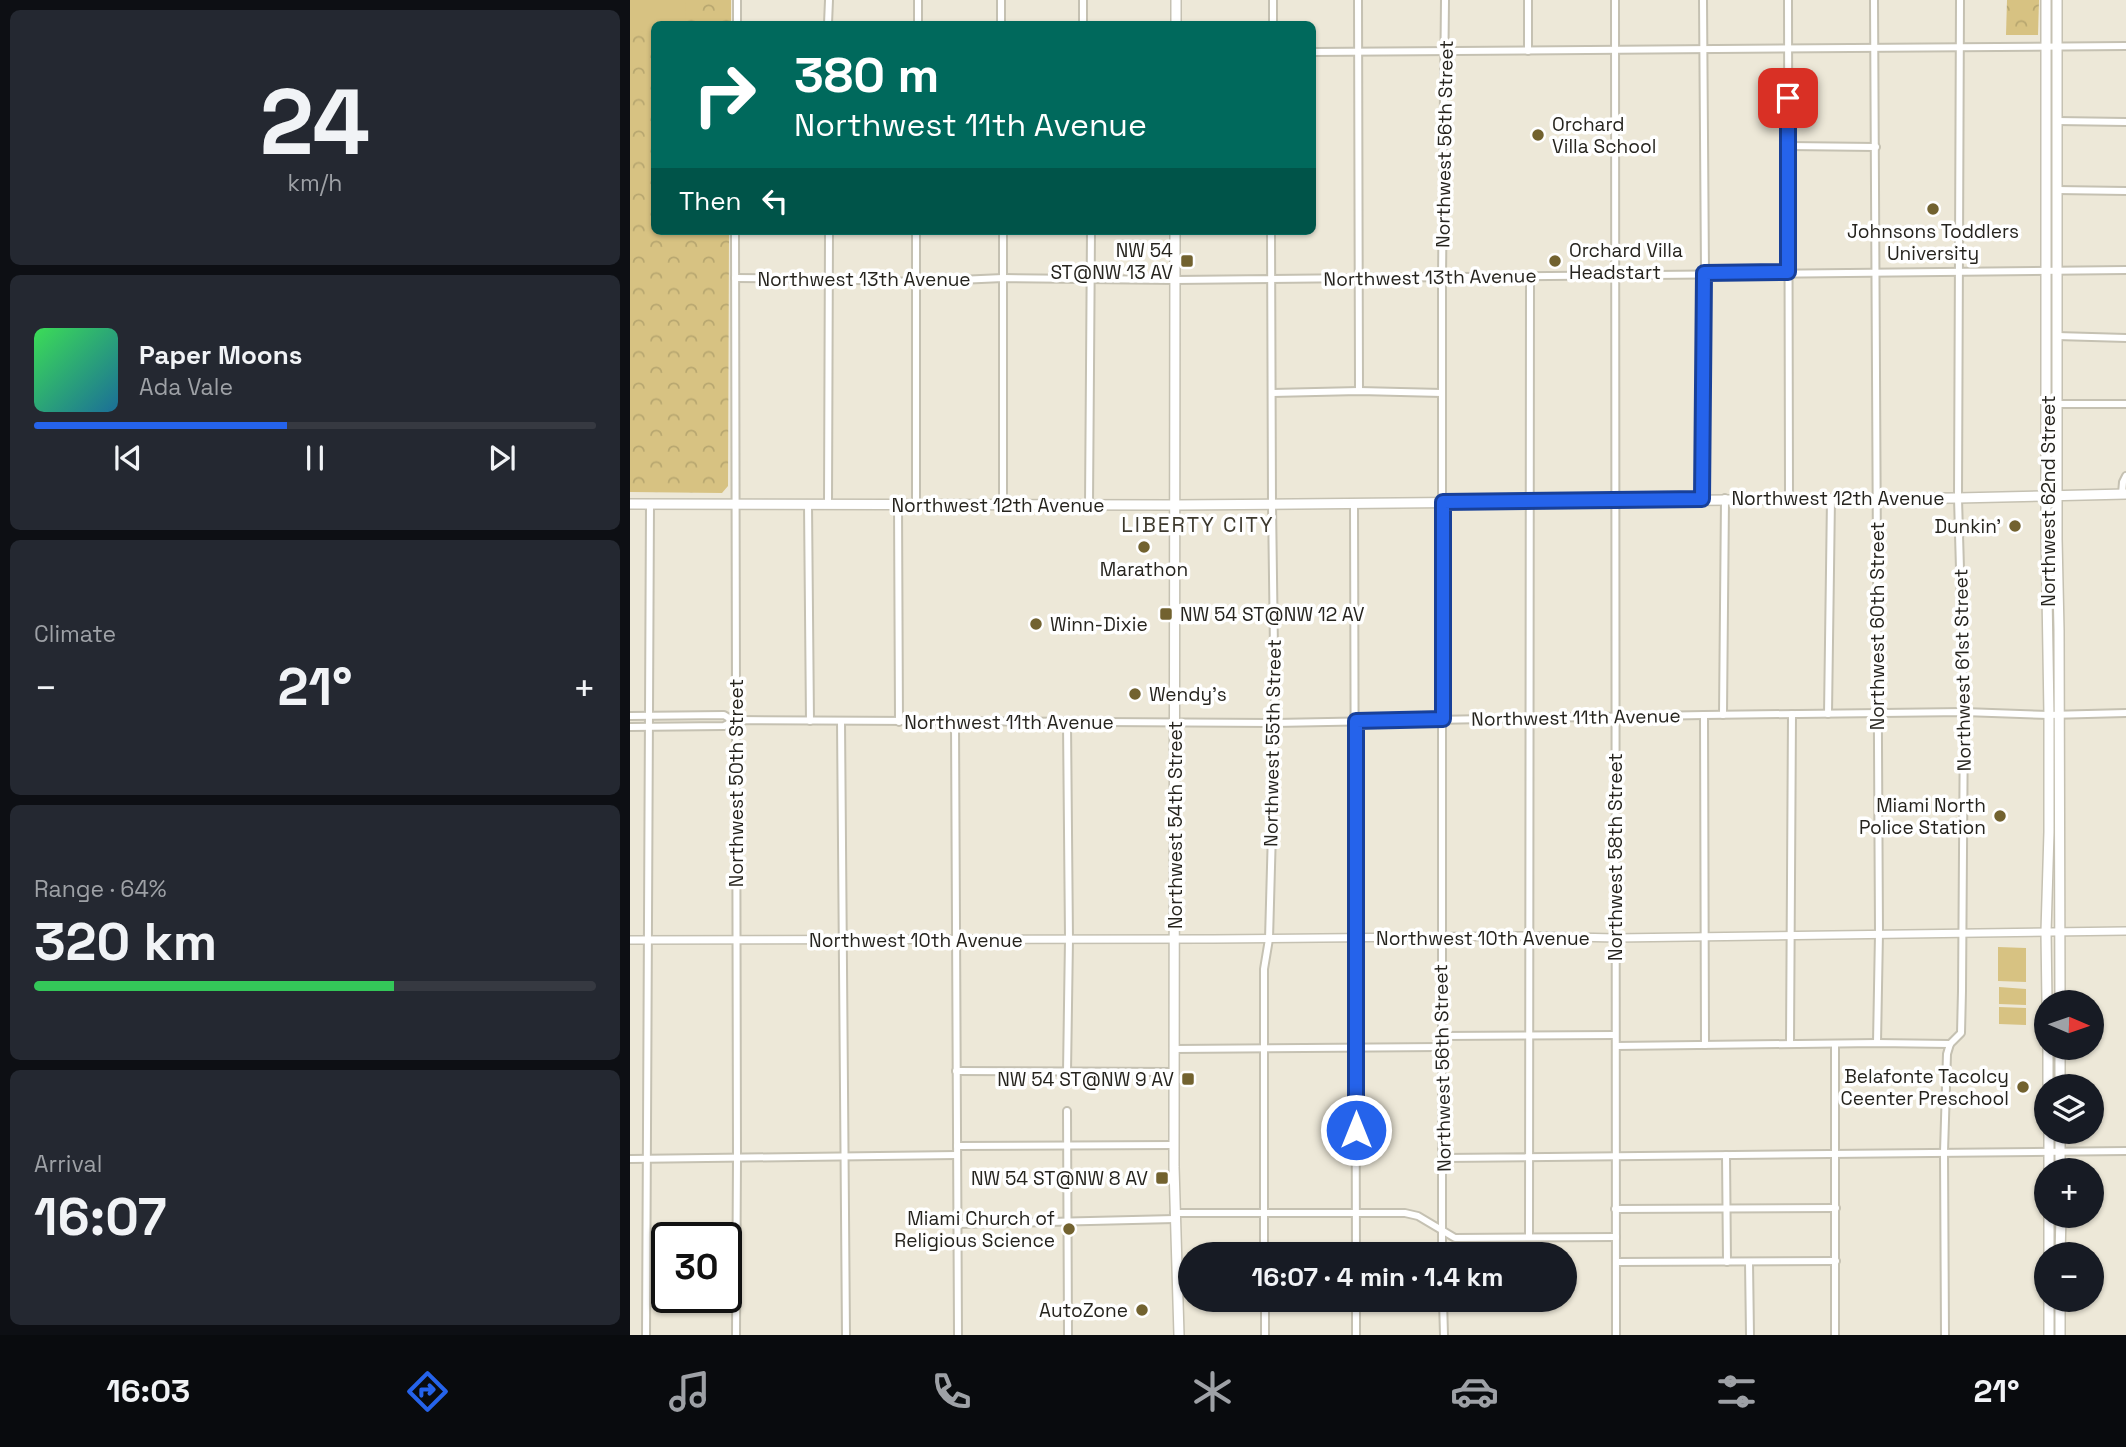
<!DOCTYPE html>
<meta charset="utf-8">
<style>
:root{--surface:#171b24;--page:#242831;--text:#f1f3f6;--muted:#9ea1a6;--line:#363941;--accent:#2563eb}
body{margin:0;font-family:"Space Grotesk",sans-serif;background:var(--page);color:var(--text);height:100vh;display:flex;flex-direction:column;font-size:26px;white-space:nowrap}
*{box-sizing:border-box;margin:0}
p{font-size:23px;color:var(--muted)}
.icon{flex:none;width:38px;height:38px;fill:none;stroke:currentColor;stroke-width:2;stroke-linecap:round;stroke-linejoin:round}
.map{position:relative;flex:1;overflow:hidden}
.details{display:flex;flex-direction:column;gap:10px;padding:10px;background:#0d0f14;width:630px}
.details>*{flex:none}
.top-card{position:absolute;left:21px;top:21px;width:665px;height:214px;border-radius:10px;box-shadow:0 2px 5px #0004;background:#00695c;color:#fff;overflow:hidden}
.needle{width:46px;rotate:92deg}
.controls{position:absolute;left:1404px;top:990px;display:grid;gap:14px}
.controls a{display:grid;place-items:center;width:70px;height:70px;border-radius:50%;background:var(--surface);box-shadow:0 2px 5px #0004;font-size:35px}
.speed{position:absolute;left:21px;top:1222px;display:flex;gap:14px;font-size:35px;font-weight:700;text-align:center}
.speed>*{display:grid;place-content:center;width:91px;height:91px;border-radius:50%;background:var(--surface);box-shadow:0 2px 5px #0004;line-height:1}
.speed .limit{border:4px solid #111;border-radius:10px;background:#fff;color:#111}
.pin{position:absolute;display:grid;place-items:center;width:60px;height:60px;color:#fff;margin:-30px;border-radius:14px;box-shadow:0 4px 10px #0006}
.me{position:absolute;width:77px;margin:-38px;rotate:0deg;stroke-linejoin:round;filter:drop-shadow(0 0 5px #0008)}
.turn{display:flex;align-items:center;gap:24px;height:147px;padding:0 28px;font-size:32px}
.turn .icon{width:91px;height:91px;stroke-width:2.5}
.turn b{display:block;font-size:49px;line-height:60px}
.then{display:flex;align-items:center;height:66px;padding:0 28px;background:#0003;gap:14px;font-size:26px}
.big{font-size:52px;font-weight:700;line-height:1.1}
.details .tile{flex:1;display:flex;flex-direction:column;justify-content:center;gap:10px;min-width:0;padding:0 24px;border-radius:10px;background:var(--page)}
.details .dial{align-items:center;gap:0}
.dial b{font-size:91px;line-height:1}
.song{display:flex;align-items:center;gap:21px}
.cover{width:84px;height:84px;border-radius:10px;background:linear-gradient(135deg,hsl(130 70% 55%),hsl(200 70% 35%))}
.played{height:7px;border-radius:4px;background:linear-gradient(90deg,var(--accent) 45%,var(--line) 45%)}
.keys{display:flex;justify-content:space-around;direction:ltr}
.heat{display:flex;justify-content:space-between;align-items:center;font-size:38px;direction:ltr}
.charge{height:10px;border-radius:5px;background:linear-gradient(90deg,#34c759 64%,var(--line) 0)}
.trip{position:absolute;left:548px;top:1242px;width:399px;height:70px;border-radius:35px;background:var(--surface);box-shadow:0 2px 5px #0004;font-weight:700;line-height:70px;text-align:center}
.dock{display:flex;height:112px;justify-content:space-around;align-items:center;background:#090b0e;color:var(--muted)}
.dock .icon{width:49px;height:49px}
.dock .selected{color:var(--accent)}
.dock b{font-size:32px;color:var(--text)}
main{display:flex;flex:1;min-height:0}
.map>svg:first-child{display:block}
.park{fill:url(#park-crowns)}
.pitch{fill:#d7c282}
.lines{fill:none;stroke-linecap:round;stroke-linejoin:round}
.minor-casing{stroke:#c5c1b2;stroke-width:10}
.tertiary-casing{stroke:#c5c1b2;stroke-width:10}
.secondary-casing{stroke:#c5c1b2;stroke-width:12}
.minor{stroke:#fff;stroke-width:6}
.tertiary{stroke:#fff;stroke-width:7}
.secondary{stroke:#fff;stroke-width:9}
.route-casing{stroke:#184099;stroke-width:18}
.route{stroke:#2563eb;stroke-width:12}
.poi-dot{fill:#72622f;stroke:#fff;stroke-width:2.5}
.labels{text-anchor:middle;stroke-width:7;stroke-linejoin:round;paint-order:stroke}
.poi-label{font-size:19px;fill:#26241e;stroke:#fff;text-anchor:end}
.street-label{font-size:19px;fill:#26241e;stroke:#fff}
.neighbourhood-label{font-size:21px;letter-spacing:2px;fill:#3e3a2e;stroke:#fff}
</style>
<main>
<section class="details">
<div class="tile dial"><b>24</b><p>km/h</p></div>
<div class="tile">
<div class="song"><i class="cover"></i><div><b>Paper Moons</b><p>Ada Vale</p></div></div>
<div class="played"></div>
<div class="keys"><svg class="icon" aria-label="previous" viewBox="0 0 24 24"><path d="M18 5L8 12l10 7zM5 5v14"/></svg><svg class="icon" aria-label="pause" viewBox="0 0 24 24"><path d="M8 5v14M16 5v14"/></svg><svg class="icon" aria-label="next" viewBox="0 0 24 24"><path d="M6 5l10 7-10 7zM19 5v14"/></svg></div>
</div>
<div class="tile"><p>Climate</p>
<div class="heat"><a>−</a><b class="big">21°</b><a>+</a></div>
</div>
<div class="tile"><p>Range · 64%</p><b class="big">320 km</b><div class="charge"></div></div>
<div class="tile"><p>Arrival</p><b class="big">16:07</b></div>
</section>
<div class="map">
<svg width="1496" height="1335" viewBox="0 0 1496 1335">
<defs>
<pattern id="park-crowns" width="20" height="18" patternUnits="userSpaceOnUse" patternTransform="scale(1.75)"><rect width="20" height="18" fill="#d7c282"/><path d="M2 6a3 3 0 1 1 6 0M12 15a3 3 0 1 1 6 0" fill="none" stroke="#b8a770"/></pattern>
</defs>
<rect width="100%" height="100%" fill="#ede8d8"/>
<g class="park">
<path d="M0,0H101V24H24V231H99L98,486L92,493L0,492Z"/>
<path d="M1377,0H1409L1408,35H1376Z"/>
</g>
<g class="pitch">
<path d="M0,0H56L55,24H24V38L15,34L0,23Z"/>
<path d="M1368,947L1396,948V982L1368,981Z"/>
<path d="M1369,987L1396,989V1005L1369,1004Z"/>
<path d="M1369,1007L1396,1008V1025L1369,1024Z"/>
</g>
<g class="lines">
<g class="minor-casing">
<g id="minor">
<path d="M288,0V24"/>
<path d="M371,0V24"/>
<path d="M728,0L729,391"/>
<path d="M985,0L986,1335"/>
<path d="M1158,0L1159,498"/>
<path d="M1244,0L1249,933L1247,1043"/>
<path d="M107,24V0"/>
<path d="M198,24L199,0"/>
<path d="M453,24V0"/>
<path d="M643,24V0"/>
<path d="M898,51V0"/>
<path d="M682,52L1496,46"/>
<path d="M1427,121L1496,122"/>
<path d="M1158,146L1246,147"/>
<path d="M1427,190L1496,191"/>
<path d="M105,231L107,1158L106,1335"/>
<path d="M373,231V504"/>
<path d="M105,278L199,279L285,282L373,278L545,280L1496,270"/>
<path d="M1427,336L1496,338"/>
<path d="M642,393L729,391L812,393"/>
<path d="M1427,404H1496"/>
<path d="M1492,494L1493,482L1496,476"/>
<path d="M1072,499L1075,273L1073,0"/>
<path d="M724,503L726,1255"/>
<path d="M178,504L180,721"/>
<path d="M198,504L199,231"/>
<path d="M268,504L269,722"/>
<path d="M286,504V231"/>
<path d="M459,505L461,231"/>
<path d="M1198,714L1201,498"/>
<path d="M1074,715L1075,1045"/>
<path d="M1093,715L1095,498"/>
<path d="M0,716L94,715L102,720"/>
<path d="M211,721L216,1335"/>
<path d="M325,722L328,1335"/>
<path d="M437,723L439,939L437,1072"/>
<path d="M0,727L94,726L106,720L645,723L1074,715L1334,712L1419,715L1496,713"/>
<path d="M812,1036L985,1035"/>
<path d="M1160,1044L1162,714"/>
<path d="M1205,1044V1335"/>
<path d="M986,1046L1247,1043L1320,1044"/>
<path d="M544,1049L812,1047"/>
<path d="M326,1071L544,1072"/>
<path d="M437,1111L438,1335"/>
<path d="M327,1146L544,1145"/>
<path d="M1096,1155L1097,1262"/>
<path d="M814,1158L1496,1151"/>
<path d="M0,1159L327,1155"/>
<path d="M985,1209L1206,1208"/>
<path d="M544,1213H775L788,1216L825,1238L986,1237"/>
<path d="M327,1224L545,1219"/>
<path d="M899,1237L900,276"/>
<path d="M634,1255V969L639,939L645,723L642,504L641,231"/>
<path d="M812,1255V277L815,0"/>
<path d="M986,1262L1206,1261"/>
<path d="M1119,1262L1120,1335"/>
<path d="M635,1300V1335"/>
<path d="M726,1300V1335"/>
<path d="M813,1300L814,1335"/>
<path d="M16,1335L20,504"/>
<path d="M1315,1335L1314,1152L1317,1054L1320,1044L1331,1033L1332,991L1334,712L1328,498L1330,0"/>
</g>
</g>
<g class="tertiary-casing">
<path id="tertiary" d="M0,940L583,939L899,936L986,938L1496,931"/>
</g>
<g class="secondary-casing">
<g id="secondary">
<path d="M1416,0V532L1419,715V832L1416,932L1417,1003"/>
<path d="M1427,0V539L1429,630L1430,1003"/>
<path d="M546,24V0"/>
<path d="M545,231L544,1167L549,1335"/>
<path d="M0,504L546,505L1328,498L1496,494"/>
<path d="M1418,1048V1087"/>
<path d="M1430,1048V1087"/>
<path d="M1419,1132V1171"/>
<path d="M1430,1132V1171"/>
<path d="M1419,1255V1216"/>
<path d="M1430,1255L1431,1216"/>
<path d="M1430,1300V1335"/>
<path d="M1419,1335V1300"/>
</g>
</g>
<use href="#minor" class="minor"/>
<use href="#tertiary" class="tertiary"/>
<use href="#secondary" class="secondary"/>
</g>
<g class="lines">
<g class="route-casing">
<path id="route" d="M726,1130V721L813,719V502L1072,499L1074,273L1158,272V98"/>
</g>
<use href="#route" class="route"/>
</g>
<g class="poi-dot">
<circle cx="908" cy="135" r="7"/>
<circle cx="1303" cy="209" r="7"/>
<rect x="550" y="254" width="14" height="14" rx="3.5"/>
<circle cx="925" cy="261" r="7"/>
<circle cx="1385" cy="526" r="7"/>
<circle cx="514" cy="547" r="7"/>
<rect x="529" y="607" width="14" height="14" rx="3.5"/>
<circle cx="406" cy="624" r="7"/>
<circle cx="505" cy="694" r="7"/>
<circle cx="1370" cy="816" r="7"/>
<rect x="551" y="1072" width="14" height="14" rx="3.5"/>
<circle cx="1393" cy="1087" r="7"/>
<rect x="525" y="1171" width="14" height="14" rx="3.5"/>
<circle cx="439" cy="1229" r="7"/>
<circle cx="512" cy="1310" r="7"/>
</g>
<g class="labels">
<g class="poi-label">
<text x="922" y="131" text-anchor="start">Orchard<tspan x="922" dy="22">Villa School</tspan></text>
<text x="1303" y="238" text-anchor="middle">Johnsons Toddlers<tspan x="1303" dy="22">University</tspan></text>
<text x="543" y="257">NW 54<tspan x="543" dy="22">ST@NW 13 AV</tspan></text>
<text x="939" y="257" text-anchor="start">Orchard Villa<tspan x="939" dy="22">Headstart</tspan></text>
<text x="1371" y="533">Dunkin'</text>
<text x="514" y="576" text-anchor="middle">Marathon</text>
<text x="550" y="621" text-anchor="start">NW 54 ST@NW 12 AV</text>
<text x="420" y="631" text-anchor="start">Winn-Dixie</text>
<text x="519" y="701" text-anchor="start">Wendy's</text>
<text x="1356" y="812">Miami North<tspan x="1356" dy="22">Police Station</tspan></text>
<text x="1379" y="1083">Belafonte Tacolcy<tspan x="1379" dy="22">Ceenter Preschool</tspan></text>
<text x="544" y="1086">NW 54 ST@NW 9 AV</text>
<text x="518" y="1185">NW 54 ST@NW 8 AV</text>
<text x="425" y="1225">Miami Church of<tspan x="425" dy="22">Religious Science</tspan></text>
<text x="498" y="1317">AutoZone</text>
</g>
<g class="street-label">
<text transform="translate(814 144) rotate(-89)" y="7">Northwest 56th Street</text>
<text transform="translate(800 277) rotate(-1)" y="7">Northwest 13th Avenue</text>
<text x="234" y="286">Northwest 13th Avenue</text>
<text x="1208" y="505">Northwest 12th Avenue</text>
<text transform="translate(1418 501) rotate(-90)" y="7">Northwest 62nd Street</text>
<text x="368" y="512">Northwest 12th Avenue</text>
<text transform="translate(1247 626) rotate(-90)" y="7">Northwest 60th Street</text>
<text transform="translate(1332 670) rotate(-91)" y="7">Northwest 61st Street</text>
<text transform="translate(946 717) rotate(-1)" y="7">Northwest 11th Avenue</text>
<text x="379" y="729">Northwest 11th Avenue</text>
<text transform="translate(642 743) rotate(-89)" y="7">Northwest 55th Street</text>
<text transform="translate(106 783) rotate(-90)" y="7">Northwest 50th Street</text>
<text transform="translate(545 825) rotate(-90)" y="7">Northwest 54th Street</text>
<text transform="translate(985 857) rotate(-90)" y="7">Northwest 58th Street</text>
<text x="853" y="945">Northwest 10th Avenue</text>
<text x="286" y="947">Northwest 10th Avenue</text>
<text transform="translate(812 1068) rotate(-91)" y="7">Northwest 56th Street</text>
</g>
<g class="neighbourhood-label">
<text x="568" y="532">LIBERTY CITY</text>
</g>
</g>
</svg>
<div class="controls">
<a><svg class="needle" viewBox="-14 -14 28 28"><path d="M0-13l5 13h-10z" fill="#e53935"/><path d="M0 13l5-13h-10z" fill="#9ea1a6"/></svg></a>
<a><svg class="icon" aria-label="layers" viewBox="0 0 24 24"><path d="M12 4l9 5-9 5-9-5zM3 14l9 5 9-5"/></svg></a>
<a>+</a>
<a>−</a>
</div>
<div class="speed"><div class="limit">30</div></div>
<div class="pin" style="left:1158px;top:98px;background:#d93025"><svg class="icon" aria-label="arrive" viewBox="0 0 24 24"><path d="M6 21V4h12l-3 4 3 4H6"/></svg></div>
<svg class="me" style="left:726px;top:1130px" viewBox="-20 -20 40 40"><circle r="17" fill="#2563eb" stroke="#fff" stroke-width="3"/><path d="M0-11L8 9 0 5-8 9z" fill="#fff"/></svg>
<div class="trip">16:07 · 4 min · 1.4 km</div>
<div class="top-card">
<div class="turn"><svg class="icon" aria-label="right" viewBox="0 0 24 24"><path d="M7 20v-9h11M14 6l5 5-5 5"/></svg><div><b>380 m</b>Northwest 11th Avenue</div></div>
<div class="then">Then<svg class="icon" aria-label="left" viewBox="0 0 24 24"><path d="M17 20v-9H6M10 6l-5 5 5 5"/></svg></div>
</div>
</div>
</main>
<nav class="dock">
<b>16:03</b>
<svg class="icon selected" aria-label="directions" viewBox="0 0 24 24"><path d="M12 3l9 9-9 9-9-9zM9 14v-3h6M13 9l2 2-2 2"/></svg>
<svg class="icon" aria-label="music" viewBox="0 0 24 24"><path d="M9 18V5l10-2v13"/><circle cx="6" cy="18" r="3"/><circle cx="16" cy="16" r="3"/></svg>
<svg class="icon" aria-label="phone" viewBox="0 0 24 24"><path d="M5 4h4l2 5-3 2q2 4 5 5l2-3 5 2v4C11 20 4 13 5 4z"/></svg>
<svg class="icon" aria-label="climate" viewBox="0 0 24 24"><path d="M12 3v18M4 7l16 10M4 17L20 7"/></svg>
<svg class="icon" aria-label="car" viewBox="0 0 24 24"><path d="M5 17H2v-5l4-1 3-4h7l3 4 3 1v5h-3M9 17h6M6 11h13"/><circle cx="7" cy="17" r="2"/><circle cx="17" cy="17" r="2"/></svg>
<svg class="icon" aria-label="filters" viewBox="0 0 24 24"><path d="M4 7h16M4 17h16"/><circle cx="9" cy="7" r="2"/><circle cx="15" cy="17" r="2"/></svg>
<b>21°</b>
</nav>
